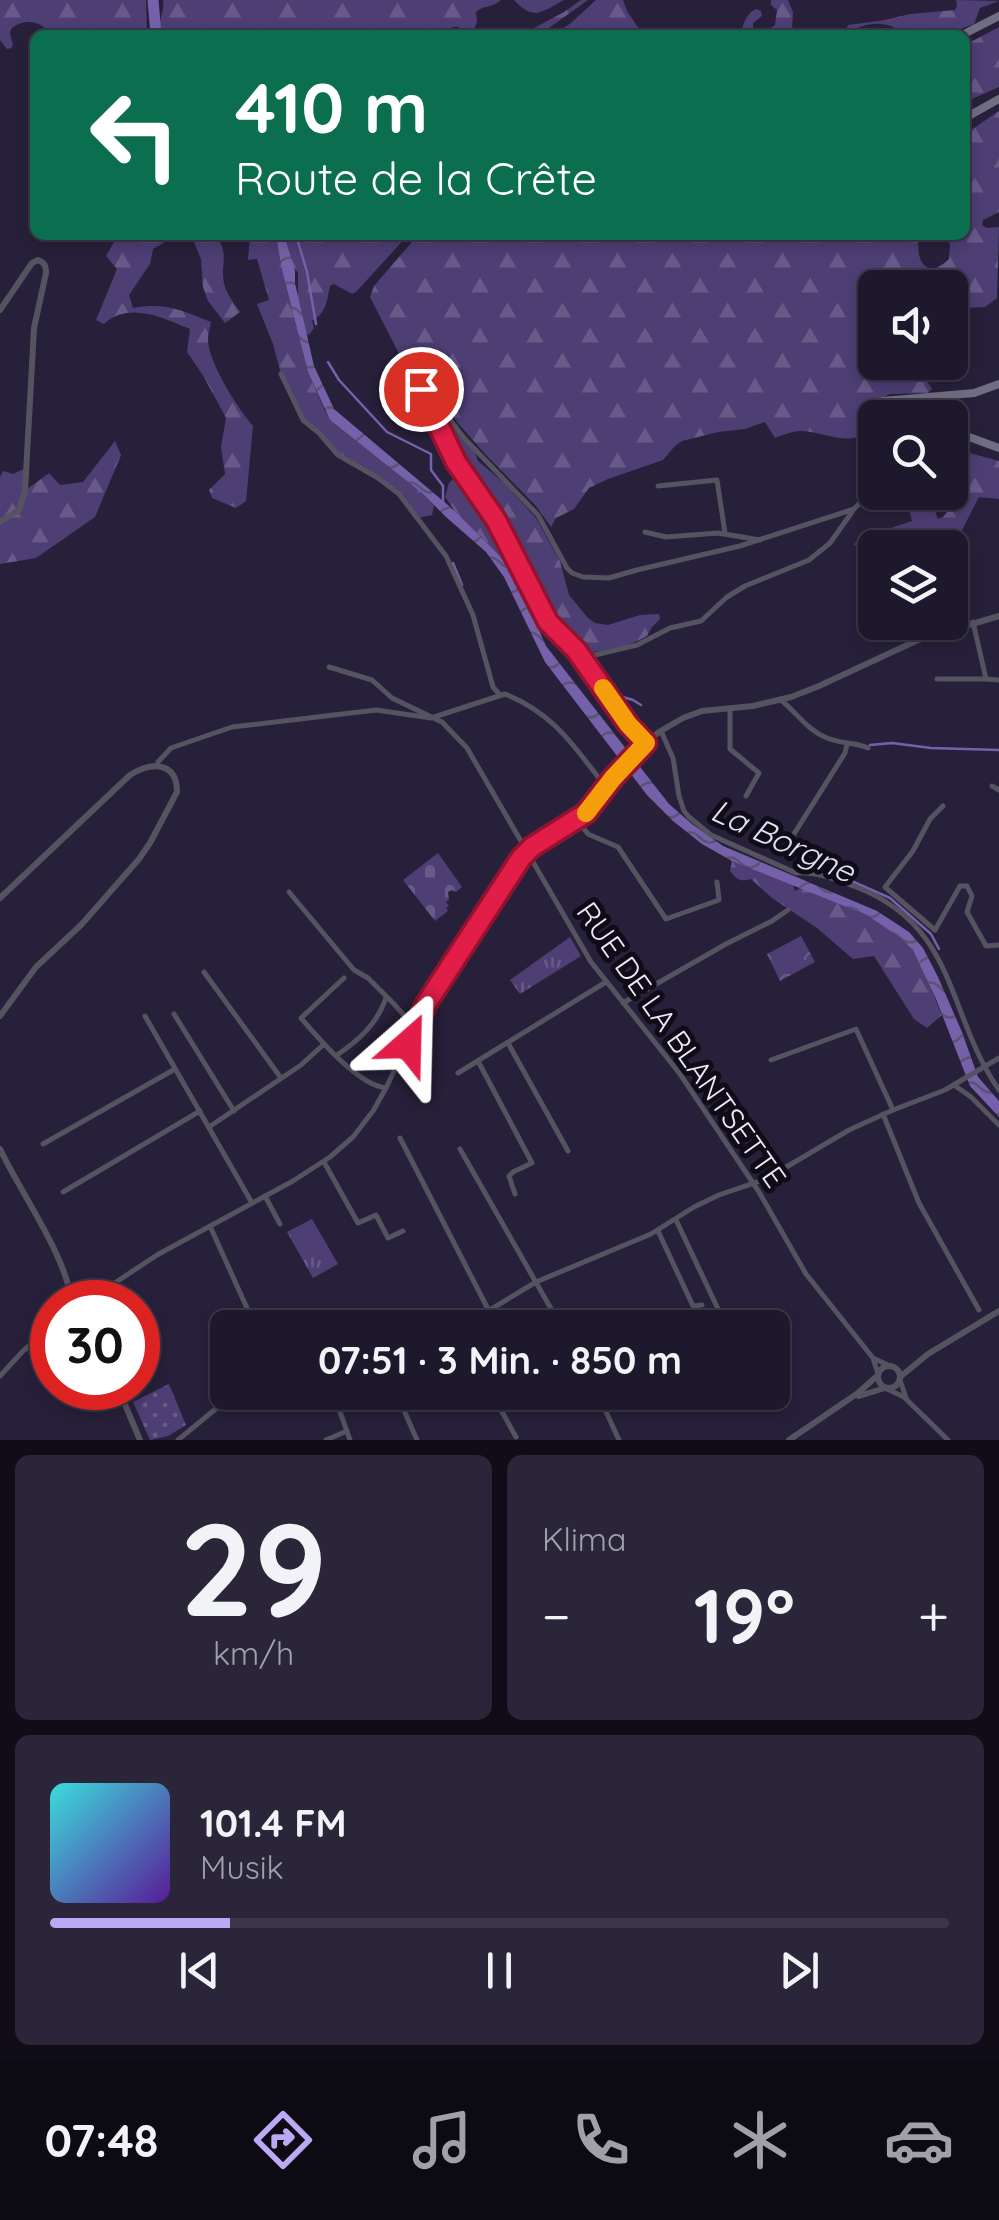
<!DOCTYPE html>
<html lang="de">
<meta charset="utf-8">
<style>
:root{--surface:#1d182c;--page:#2a2538;--text:#f1f3f6;--muted:#a0a0a9;--line:#3b3748;--accent:#bca9f5}
body{margin:0;font-family:Quicksand,sans-serif;background:var(--page);color:var(--text);height:100vh;display:flex;flex-direction:column;font-size:38px;white-space:nowrap}
*{box-sizing:border-box;margin:0}
p{font-size:32px;color:var(--muted)}
.icon{flex:none;width:55px;height:55px;fill:none;stroke:currentColor;stroke-width:2;stroke-linecap:round;stroke-linejoin:round}
.map{position:relative;height:1440px;overflow:hidden}
.sheet{display:flex;flex-direction:column;gap:15px;padding:15px;background:#100d18;flex:1}
.sheet>*{flex:none}
.guide{position:absolute;left:30px;top:30px;width:940px;height:210px;border-radius:15px;box-shadow:0 5px 15px #0003,0 0 0 2px var(--line);background:#0b6e4f;color:#fff;overflow:hidden}
.fabs{position:absolute;left:858px;top:270px;display:grid;gap:20px}
.fabs a{display:grid;place-items:center;width:110px;height:110px;border-radius:15px;background:var(--surface);box-shadow:0 5px 15px #0003,0 0 0 2px var(--line);font-size:50px}
.speed{position:absolute;left:30px;top:1280px;display:flex;gap:20px;font-size:50px;font-weight:700;text-align:center}
.speed>*{display:grid;place-content:center;width:130px;height:130px;border-radius:50%;background:var(--surface);box-shadow:0 5px 15px #0003,0 0 0 2px var(--line);line-height:1}
.speed .limit{border:15px solid #d22;background:#fff;color:#111}
.pin{position:absolute;display:grid;place-items:center;width:85px;height:85px;color:#fff;margin:-42px;border:5px solid #fff;border-radius:50%;box-shadow:0 2px 10px #0007}
.me{position:absolute;width:110px;margin:-55px;rotate:25deg;stroke-linejoin:round;filter:drop-shadow(0 0 8px #0008)}
.turn{display:flex;align-items:center;gap:35px;height:210px;padding:0 40px;font-size:45px}
.turn .icon{width:130px;height:130px;stroke-width:2.5}
.turn b{display:block;font-size:70px;line-height:85px}
.big{font-size:75px;font-weight:700;line-height:1.1}
.sheet .tile{flex:1;display:flex;flex-direction:column;justify-content:center;gap:15px;min-width:0;padding:0 35px;border-radius:15px;background:var(--page)}
.sheet .dial{align-items:center;gap:0}
.dial b{font-size:130px;line-height:1}
.song{display:flex;align-items:center;gap:30px}
.cover{width:120px;height:120px;border-radius:15px;background:linear-gradient(135deg,hsl(180 70% 55%),hsl(270 70% 35%))}
.played{height:10px;border-radius:5px;background:linear-gradient(90deg,var(--accent) 20%,var(--line) 20%)}
.keys{display:flex;justify-content:space-around;direction:ltr}
.heat{display:flex;justify-content:space-between;align-items:center;font-size:55px;direction:ltr}
.sheet .tiles{flex:1;display:grid;gap:15px;grid-template-columns:1fr 1fr}
.tile:last-child{grid-column:span 2}
.trip{position:absolute;left:210px;top:1310px;width:580px;height:100px;border-radius:15px;background:var(--surface);box-shadow:0 5px 15px #0003,0 0 0 2px var(--line);font-weight:700;line-height:100px;text-align:center}
.tabs{display:flex;height:160px;justify-content:space-around;align-items:center;background:#0c0a12;color:var(--muted)}
.tabs .icon{width:70px;height:70px}
.tabs .on{color:var(--accent)}
.tabs b{font-size:45px;color:var(--text)}
.map>svg:first-child{display:block}
.grass{fill:url(#grass-tufts)}
.forest{fill:url(#forest-firs)}
.cemetery{fill:url(#cemetery-stones)}
.park{fill:url(#park-crowns)}
.garden{fill:url(#garden-dots)}
.water{fill:url(#water-waves)}
.lines{fill:none;stroke-linecap:round;stroke-linejoin:round}
.stream{stroke:#7561aa;stroke-width:2.5}
.river{stroke:#7561aa;stroke-width:11}
.minor{stroke:#565361;stroke-width:5}
.tertiary{stroke:#565361;stroke-width:6}
.secondary{stroke:#716d82;stroke-width:8}
.route-casing{stroke:#92132f;stroke-width:25}
.route{stroke:#e11d48;stroke-width:18}
.slow{stroke:#f59e0b;stroke-width:18}
.labels{text-anchor:middle;stroke-width:10;stroke-linejoin:round;paint-order:stroke}
.street-label{font-size:30px;fill:#eeeafc;stroke:#0f0c18}
.water-label{font-size:32px;font-style:italic;fill:#e2def3;stroke:#0f0c18}
</style>
<div class="map">
<svg width="999" height="1440" viewBox="0 0 999 1440">
<defs>
<pattern id="grass-tufts" width="24" height="20" patternUnits="userSpaceOnUse" patternTransform="scale(2.5)"><rect width="24" height="20" fill="#4d3e74"/><path d="M3 7l-1-3M5 7V3M7 7l1-3M15 17l-1-3M17 17v-4M19 17l1-3" fill="none" stroke="#675a89"/></pattern>
<pattern id="forest-firs" width="22" height="20" patternUnits="userSpaceOnUse" patternTransform="scale(2.5)"><rect width="22" height="20" fill="#4d3e74"/><path d="M5 1l3.5 6h-7zM16 11l3.5 6h-7z" fill="#675a89"/></pattern>
<pattern id="cemetery-stones" width="16" height="16" patternUnits="userSpaceOnUse" patternTransform="scale(2.5)"><rect width="16" height="16" fill="#4d3e74"/><path d="M2 7V4a2 2 0 0 1 4 0v3zM10 15v-3a2 2 0 0 1 4 0v3z" fill="#675a89"/></pattern>
<pattern id="park-crowns" width="20" height="18" patternUnits="userSpaceOnUse" patternTransform="scale(2.5)"><rect width="20" height="18" fill="#4d3e74"/><path d="M2 6a3 3 0 1 1 6 0M12 15a3 3 0 1 1 6 0" fill="none" stroke="#675a89"/></pattern>
<pattern id="garden-dots" width="8" height="8" patternUnits="userSpaceOnUse" patternTransform="scale(2.5)"><rect width="8" height="8" fill="#4d3e74"/><path d="M2 2h.1M6 6h.1" fill="none" stroke="#675a89" stroke-width="1.8" stroke-linecap="round"/></pattern>
<pattern id="water-waves" width="16" height="10" patternUnits="userSpaceOnUse" patternTransform="scale(2.5)"><rect width="16" height="10" fill="#7561aa"/><path d="M0 5q4-4 8 0t8 0" fill="none" stroke="#5c5276"/></pattern>
</defs>
<rect width="100%" height="100%" fill="#27203a"/>
<g class="grass">
<path d="M570,937L581,956L520,994L510,980Z"/>
<path d="M312,1219L338,1264L313,1278L287,1232Z"/>
</g>
<g class="forest">
<path d="M0,0H146L147,35H50C42,20 23,18 11,29L10,34L13,45L11,48L7,49L0,40Z"/>
<path d="M163,0H501C493,8 483,5 476,12L477,22L472,34H466C459,22 448,27 439,35H160C157,22 165,12 163,0Z"/>
<path d="M514,0H564C543,11 534,22 514,0Z"/>
<path d="M581,0H588L539,35H521L564,12Z"/>
<path d="M596,0H623L627,11L643,35H553L571,23Z"/>
<path d="M771,0H788L793,12L792,27C799,32 806,27 813,30L815,35L742,33C742,24 747,13 756,9L761,11L762,16L753,23V30L771,28L775,25L777,10L771,5Z"/>
<path d="M956,0L999,1L980,8L974,24L944,35H903C891,19 863,22 849,33L846,30L848,25L885,20L910,14L955,10L957,6Z"/>
<path d="M999,27V87L974,98L965,105V45Z"/>
<path d="M999,111V212L983,220L982,225L987,228L999,227L997,298L985,307L962,308L950,319V288H875V362L885,363L880,365L882,376L894,379C908,371 925,374 932,389L928,393L890,394L868,404L863,416L870,430C850,449 822,430 799,431C791,432 782,435 775,438L765,422L745,429L718,432L682,441L674,447L663,460L608,479L589,488L574,509L556,518L551,527L536,506L485,454L444,407L435,382L426,378L416,382L412,379L370,297L374,286L418,235H923L919,237C915,262 927,280 949,259L950,245L946,235H965V134Z"/>
<path d="M118,235H165V242L153,249L150,264L129,295L133,308C165,302 181,310 211,322C210,328 208,333 208,338C207,361 238,409 253,426L246,501L236,508L212,498L209,490L225,474L221,447L226,418L204,377L187,352L190,329C163,318 129,301 104,324L96,320L117,269L106,256Z"/>
<path d="M191,235H216C230,256 220,264 224,283C226,293 234,304 240,312L225,323L208,301L203,287L201,259Z"/>
<path d="M250,235H276L281,266L308,372L325,411L330,420L423,494L434,505L432,515L418,518L409,505L378,478L345,461L303,420L281,374L273,344L257,304L269,300L257,259L248,260Z"/>
<path d="M283,235H408L356,292L352,294L334,284L330,286C327,300 326,314 312,321L314,328L309,335L305,334L298,304V272L292,267Z"/>
<path d="M438,402L458,435L473,447L478,461L504,483L536,518L560,561L569,595L588,618L595,623L608,625L640,615L659,614L660,619L652,627L647,636C628,647 608,650 586,653L572,643L573,633L559,620L554,623L553,616L509,535L500,539L504,554L500,556L455,511L445,497L449,483L462,470C456,445 439,430 438,402Z"/>
<path d="M115,441L121,455L95,517L36,558L0,564V477L3,471L13,474L26,468V490L49,473L60,485L83,482Z"/>
<path d="M955,449L999,461V499L979,497L960,534L950,545L938,547L875,549L854,545L858,539L912,521L907,502L926,510L933,506L938,519L943,517L966,489L950,471V450Z"/>
<path d="M732,861L793,884L795,891L801,887C837,902 888,916 912,949C924,966 933,996 942,1015L927,1028L914,1019L874,956L853,959L817,928L772,898L751,879C740,882 737,880 730,871Z"/>
</g>
<path class="cemetery" d="M438,853L462,887L456,892L452,890L448,892L449,900L446,902L449,906L446,908L448,911L435,921L403,880Z"/>
<path class="park" d="M801,936L815,962L780,981L767,954Z"/>
<path class="garden" d="M169,1384L186,1425L168,1436L150,1440L133,1402Z"/>
<path class="water" d="M276,235H284L295,271V283L314,366L334,409L455,511L500,556L520,586L546,646L669,804L692,824L723,846L877,911L909,932L923,948L938,977L962,1032L978,1077L999,1101V1117L970,1086L936,999L913,950L902,939L867,915L732,861L702,844L673,821L647,795L545,662L504,577L486,552L446,517L423,494L330,420L308,372L281,266Z"/>
<g class="lines">
<g class="stream">
<path d="M296,235L307,272L316,324"/>
<path d="M328,362L339,380L387,432L431,454V470L443,486V503"/>
<path d="M453,563L462,585"/>
<path d="M616,695L633,700L641,705"/>
<path d="M870,745L892,743L931,748L999,750"/>
<path d="M815,865L890,898L931,934L939,949"/>
</g>
<path class="river" d="M153,0L156,35"/>
<g class="minor">
<path d="M281,374L303,420L319,433L338,455L378,478L399,494L446,556L473,615L493,687L499,694"/>
<path d="M950,446L962,442L968,436"/>
<path d="M658,486L717,480L725,533"/>
<path d="M645,532L666,537L718,533L760,540"/>
<path d="M582,658L637,645L670,628L701,621L727,597L745,586L809,560L830,543L852,512"/>
<path d="M329,667L372,680L392,698L442,722L467,748L591,962L680,1074L759,1192L806,1274L873,1358L878,1374"/>
<path d="M937,679H986L973,622"/>
<path d="M986,679L999,680"/>
<path d="M781,700C797,713 807,730 827,738C841,744 855,742 868,748"/>
<path d="M730,709V749L759,773L746,796"/>
<path d="M661,731L673,758L679,796L684,811L689,817L711,835L796,873C816,871 837,880 856,887C958,926 946,1014 999,1090"/>
<path d="M646,743L628,724L576,650L548,622L496,521L456,462L441,428L422,393V384L428,382L432,385L442,409L464,438L538,515L567,568L572,573L583,577L609,578L637,570L740,546L854,509L875,487"/>
<path d="M158,762L171,748L232,727L376,710L431,718L505,694C555,714 574,747 606,787"/>
<path d="M992,786L999,790"/>
<path d="M943,806L930,819L913,851L885,887L935,930L960,886H967L972,896L967,912L986,946L999,945"/>
<path d="M577,820L588,834L618,847L666,919L719,900L717,882"/>
<path d="M787,845L845,753L847,744"/>
<path d="M289,892L354,970L368,978L392,1002"/>
<path d="M204,972L281,1078"/>
<path d="M344,978L301,1018C320,1040 358,1085 386,1088"/>
<path d="M623,1003L726,944L772,921L788,910"/>
<path d="M394,1004L410,1022L415,1025"/>
<path d="M174,1014L234,1111"/>
<path d="M145,1016L252,1203"/>
<path d="M508,1043L568,1151"/>
<path d="M337,1055C359,1040 377,1024 386,998"/>
<path d="M771,1060L856,1029L893,1110"/>
<path d="M478,1061L532,1163L513,1172L509,1176L515,1194"/>
<path d="M458,1073L606,982"/>
<path d="M954,1085L971,1097L999,1125"/>
<path d="M883,1114L919,1203L979,1310"/>
<path d="M209,1127L301,1065L324,1044"/>
<path d="M400,1138L489,1311"/>
<path d="M43,1144L175,1069"/>
<path d="M460,1149L562,1328"/>
<path d="M324,1162L358,1223L376,1215L388,1238L403,1231"/>
<path d="M63,1192L200,1111"/>
<path d="M265,1196L280,1224"/>
<path d="M676,1220L727,1328"/>
<path d="M210,1226L256,1328"/>
<path d="M658,1231L693,1306L702,1305"/>
<path d="M84,1297L101,1292L157,1255L293,1181L330,1157L353,1137L373,1111L386,1088L426,1003L514,869L527,852"/>
<path d="M460,1328L536,1282L651,1234L694,1207L719,1195L766,1179L849,1130L893,1110L945,1090L999,1058"/>
<path d="M875,1359L890,1366"/>
<path d="M0,1376L23,1351L52,1326"/>
<path d="M900,1380L906,1398"/>
<path d="M887,1389L904,1397L948,1440"/>
<path d="M333,1392L350,1440"/>
<path d="M396,1392L417,1440"/>
<path d="M491,1392L516,1437"/>
<path d="M597,1392L619,1440"/>
<path d="M178,1440L218,1407L239,1397L257,1395L294,1399L329,1392"/>
<path d="M326,1440L347,1431"/>
</g>
<g class="tertiary">
<path d="M0,310L32,263L38,260C45,263 46,266 46,273L34,328L25,491L19,510L0,522"/>
<path d="M527,852L586,813L613,778L646,743L659,732L683,718L702,711L753,706L791,697L819,686L918,640L999,616"/>
<path d="M0,898L130,775C151,762 177,761 177,792L150,843L139,859L81,925L36,967L0,1016"/>
<path d="M0,1149C19,1190 69,1260 71,1302L74,1298L81,1296L90,1302"/>
<circle cx="889" cy="1377" r="11"/>
<path d="M900,1377L928,1354L999,1311"/>
<path d="M118,1388L140,1440"/>
<path d="M859,1396L885,1388"/>
<path d="M789,1440L858,1393L877,1376"/>
</g>
<g class="secondary">
<path d="M962,35L999,16"/>
<path d="M965,118L999,99"/>
<path d="M875,424L874,410L883,401L974,393L999,384"/>
<path d="M950,430L999,448"/>
</g>
</g>
<g class="lines">
<g class="route-casing">
<path id="route" d="M408,1044L426,1004L521,858L532,847L586,813L613,778L646,743L628,724L576,650L548,622L496,520L456,462L421,389"/>
</g>
<use href="#route" class="route"/>
<path class="slow" d="M586,813L613,778L646,743L628,724L603,688"/>
</g>
<g class="labels">
<g class="street-label">
<text transform="translate(681 1045) rotate(55)" y="10">RUE DE LA BLANTSETTE</text>
</g>
<g class="water-label">
<text transform="translate(783 841) rotate(25)" y="11">La Borgne</text>
</g>
</g>
</svg>
<div class="fabs">
<a><svg class="icon" aria-label="sound" viewBox="0 0 24 24"><path d="M4 9h4l5-4v14l-5-4H4zM17 9q2 3 0 6"/></svg></a>
<a><svg class="icon" aria-label="search" viewBox="0 0 24 24"><circle cx="10" cy="10" r="6"/><path d="M15 15l6 6"/></svg></a>
<a><svg class="icon" aria-label="layers" viewBox="0 0 24 24"><path d="M12 4l9 5-9 5-9-5zM3 14l9 5 9-5"/></svg></a>
</div>
<div class="speed"><div class="limit">30</div></div>
<div class="pin" style="left:421px;top:389px;background:#d93025"><svg class="icon" aria-label="arrive" viewBox="0 0 24 24"><path d="M6 21V4h12l-3 4 3 4H6"/></svg></div>
<svg class="me" style="left:408px;top:1044px" viewBox="-20 -20 40 40"><path d="M0-17L14 15 0 8-14 15z" fill="#e11d48" stroke="#fff" stroke-width="4"/></svg>
<div class="trip">07:51 · 3 Min. · 850 m</div>
<div class="guide">
<div class="turn"><svg class="icon" aria-label="left" viewBox="0 0 24 24"><path d="M17 20v-9H6M10 6l-5 5 5 5"/></svg><div><b>410 m</b>Route de la Crête</div></div>
</div>
</div>
<section class="sheet">
<div class="tiles">
<div class="tile dial"><b>29</b><p>km/h</p></div>
<div class="tile"><p>Klima</p>
<div class="heat"><a>−</a><b class="big">19°</b><a>+</a></div>
</div>
<div class="tile">
<div class="song"><i class="cover"></i><div><b>101.4 FM</b><p>Musik</p></div></div>
<div class="played"></div>
<div class="keys"><svg class="icon" aria-label="previous" viewBox="0 0 24 24"><path d="M18 5L8 12l10 7zM5 5v14"/></svg><svg class="icon" aria-label="pause" viewBox="0 0 24 24"><path d="M8 5v14M16 5v14"/></svg><svg class="icon" aria-label="next" viewBox="0 0 24 24"><path d="M6 5l10 7-10 7zM19 5v14"/></svg></div>
</div>
</div>
</section>
<nav class="tabs">
<b>07:48</b>
<svg class="icon on" aria-label="directions" viewBox="0 0 24 24"><path d="M12 3l9 9-9 9-9-9zM9 14v-3h6M13 9l2 2-2 2"/></svg>
<svg class="icon" aria-label="music" viewBox="0 0 24 24"><path d="M9 18V5l10-2v13"/><circle cx="6" cy="18" r="3"/><circle cx="16" cy="16" r="3"/></svg>
<svg class="icon" aria-label="phone" viewBox="0 0 24 24"><path d="M5 4h4l2 5-3 2q2 4 5 5l2-3 5 2v4C11 20 4 13 5 4z"/></svg>
<svg class="icon" aria-label="climate" viewBox="0 0 24 24"><path d="M12 3v18M4 7l16 10M4 17L20 7"/></svg>
<svg class="icon" aria-label="car" viewBox="0 0 24 24"><path d="M5 17H2v-5l4-1 3-4h7l3 4 3 1v5h-3M9 17h6M6 11h13"/><circle cx="7" cy="17" r="2"/><circle cx="17" cy="17" r="2"/></svg>
</nav>
